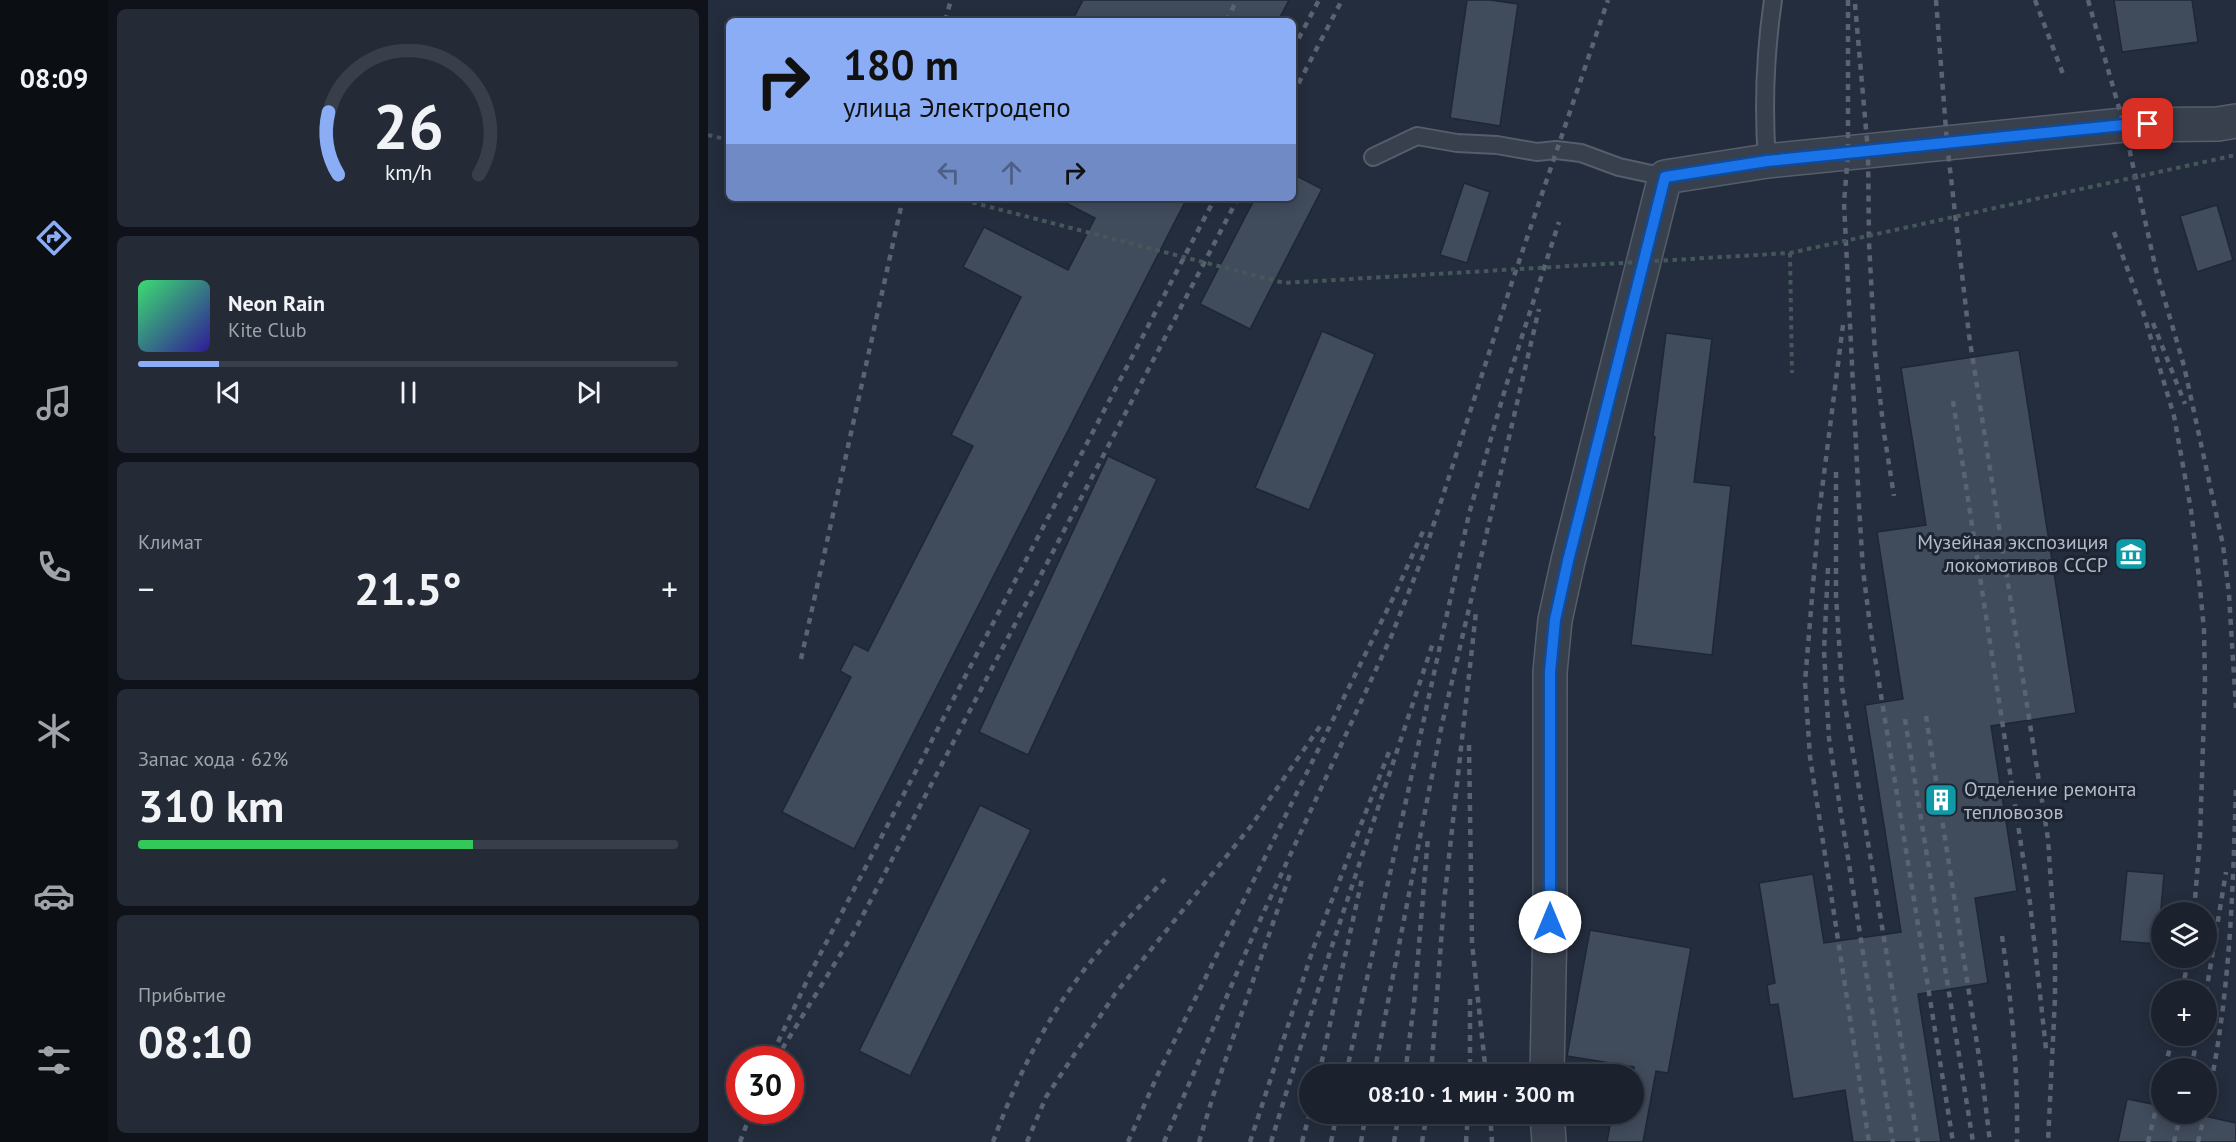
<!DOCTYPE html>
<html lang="ru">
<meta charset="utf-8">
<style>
:root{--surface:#1b222e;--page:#242a36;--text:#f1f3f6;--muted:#a0a4aa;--line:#393f4a;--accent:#8badf6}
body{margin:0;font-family:"PT Sans",sans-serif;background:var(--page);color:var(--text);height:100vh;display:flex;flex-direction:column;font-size:22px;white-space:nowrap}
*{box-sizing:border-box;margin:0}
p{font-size:20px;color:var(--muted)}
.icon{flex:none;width:33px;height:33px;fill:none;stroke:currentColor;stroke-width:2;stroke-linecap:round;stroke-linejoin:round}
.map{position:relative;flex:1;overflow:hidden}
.panel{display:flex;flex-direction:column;gap:9px;padding:9px;background:#0f1319;width:600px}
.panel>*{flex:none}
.hud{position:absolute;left:18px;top:18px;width:570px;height:183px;border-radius:9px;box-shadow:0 3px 15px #0003,0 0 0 2px var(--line);background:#8badf6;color:#111;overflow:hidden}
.buttons{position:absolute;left:1443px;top:902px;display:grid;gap:12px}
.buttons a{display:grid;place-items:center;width:66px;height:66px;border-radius:50%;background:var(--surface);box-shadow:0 3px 15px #0003,0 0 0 2px var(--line);font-size:30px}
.speed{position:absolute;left:18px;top:1046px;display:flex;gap:12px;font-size:30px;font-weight:700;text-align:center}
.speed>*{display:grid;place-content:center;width:78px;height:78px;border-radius:50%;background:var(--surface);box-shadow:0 3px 15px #0003,0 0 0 2px var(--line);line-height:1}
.speed .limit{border:9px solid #d22;background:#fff;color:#111}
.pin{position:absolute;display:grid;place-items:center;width:51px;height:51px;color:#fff;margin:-26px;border-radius:12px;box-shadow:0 3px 9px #0006}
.me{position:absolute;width:66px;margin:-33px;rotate:0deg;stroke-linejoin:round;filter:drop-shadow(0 0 4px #0008)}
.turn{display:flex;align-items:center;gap:21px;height:126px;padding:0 18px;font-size:27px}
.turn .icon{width:78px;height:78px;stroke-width:2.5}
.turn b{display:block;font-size:42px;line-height:51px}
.lanes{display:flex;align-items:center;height:57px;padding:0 18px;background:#0003;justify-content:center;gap:30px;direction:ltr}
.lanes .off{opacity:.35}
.big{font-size:45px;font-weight:600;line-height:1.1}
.panel .widget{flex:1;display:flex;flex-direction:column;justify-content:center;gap:9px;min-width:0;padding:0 21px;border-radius:9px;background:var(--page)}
.panel .dial{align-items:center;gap:0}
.dial svg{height:156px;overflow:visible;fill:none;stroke:var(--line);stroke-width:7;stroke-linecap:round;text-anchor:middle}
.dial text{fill:var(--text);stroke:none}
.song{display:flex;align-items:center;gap:18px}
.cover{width:72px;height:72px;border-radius:9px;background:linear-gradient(135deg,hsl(140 70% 55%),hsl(250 70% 35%))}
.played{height:6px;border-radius:3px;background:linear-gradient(90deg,var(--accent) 15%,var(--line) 15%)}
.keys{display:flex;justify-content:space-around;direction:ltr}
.heat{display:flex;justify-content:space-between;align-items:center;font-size:33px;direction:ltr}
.charge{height:9px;border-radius:4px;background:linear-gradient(90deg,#34c759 62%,var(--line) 0)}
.trip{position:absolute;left:591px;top:1064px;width:345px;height:60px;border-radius:30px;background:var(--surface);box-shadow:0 3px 15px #0003,0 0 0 2px var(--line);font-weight:600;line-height:60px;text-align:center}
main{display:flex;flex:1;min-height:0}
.menu{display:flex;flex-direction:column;width:108px;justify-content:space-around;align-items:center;background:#0b0e12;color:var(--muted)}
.menu .icon{width:42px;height:42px}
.menu .active{color:var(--accent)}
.menu b{font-size:27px;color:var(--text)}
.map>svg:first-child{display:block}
.building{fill:#404b5c;stroke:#1f2634;stroke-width:1.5}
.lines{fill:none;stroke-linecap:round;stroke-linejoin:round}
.lane-casing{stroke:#565d6b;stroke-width:20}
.street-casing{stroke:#565d6b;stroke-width:36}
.path{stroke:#44575b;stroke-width:4;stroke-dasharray:4.5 4.5;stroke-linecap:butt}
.lane{stroke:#383f4d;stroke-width:16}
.street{stroke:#383f4d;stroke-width:33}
.rail{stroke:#5a6374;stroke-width:4.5;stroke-dasharray:6 6;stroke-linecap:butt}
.path-bridge{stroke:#44575b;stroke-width:4;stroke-dasharray:4.5 4.5;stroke-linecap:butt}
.route-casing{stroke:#114b97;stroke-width:15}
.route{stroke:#1a73e8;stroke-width:10}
.labels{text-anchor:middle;stroke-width:6;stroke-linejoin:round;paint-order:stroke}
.poi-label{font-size:20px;fill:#b4bac8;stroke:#1d2432;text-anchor:end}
</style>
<main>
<nav class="menu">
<b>08:09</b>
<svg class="icon active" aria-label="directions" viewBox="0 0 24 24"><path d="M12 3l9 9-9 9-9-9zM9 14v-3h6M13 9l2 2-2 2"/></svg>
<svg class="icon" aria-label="music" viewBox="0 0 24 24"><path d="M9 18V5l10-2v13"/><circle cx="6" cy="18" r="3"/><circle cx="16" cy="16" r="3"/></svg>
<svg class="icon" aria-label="phone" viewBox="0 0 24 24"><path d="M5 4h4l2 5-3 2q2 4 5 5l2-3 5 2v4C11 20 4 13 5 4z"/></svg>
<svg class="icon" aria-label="climate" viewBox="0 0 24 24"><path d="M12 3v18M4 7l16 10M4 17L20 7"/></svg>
<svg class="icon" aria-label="car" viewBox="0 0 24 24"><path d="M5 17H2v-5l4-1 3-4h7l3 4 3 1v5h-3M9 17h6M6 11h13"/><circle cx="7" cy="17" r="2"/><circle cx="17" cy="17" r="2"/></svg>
<svg class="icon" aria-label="filters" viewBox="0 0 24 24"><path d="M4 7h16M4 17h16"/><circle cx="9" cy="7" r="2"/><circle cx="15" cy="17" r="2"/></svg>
</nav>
<section class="panel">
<div class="widget dial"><svg viewBox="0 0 100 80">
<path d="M14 69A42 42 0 1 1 86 69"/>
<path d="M14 69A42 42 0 0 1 9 37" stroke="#8badf6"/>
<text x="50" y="56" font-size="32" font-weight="700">26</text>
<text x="50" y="72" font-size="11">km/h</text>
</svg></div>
<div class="widget">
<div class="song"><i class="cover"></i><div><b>Neon Rain</b><p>Kite Club</p></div></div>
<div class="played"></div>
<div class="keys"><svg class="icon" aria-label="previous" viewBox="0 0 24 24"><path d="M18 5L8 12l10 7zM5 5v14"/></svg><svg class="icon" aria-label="pause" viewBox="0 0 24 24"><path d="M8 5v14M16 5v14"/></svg><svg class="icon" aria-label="next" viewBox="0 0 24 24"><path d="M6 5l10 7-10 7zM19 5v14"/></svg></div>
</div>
<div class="widget"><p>Климат</p>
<div class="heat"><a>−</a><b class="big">21.5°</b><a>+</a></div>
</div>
<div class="widget"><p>Запас хода · 62%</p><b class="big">310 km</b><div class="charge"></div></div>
<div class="widget"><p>Прибытие</p><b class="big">08:10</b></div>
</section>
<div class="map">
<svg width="1528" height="1142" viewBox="0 0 1528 1142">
<rect width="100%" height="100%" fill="#242d3d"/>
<g class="building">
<path d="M375,0H581L570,21H364Z"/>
<path d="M759,0H782L810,4L792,126L742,118Z"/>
<path d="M1406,0H1484L1490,42L1414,52Z"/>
<path d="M585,174L614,189L542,329L492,304L547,198H585Z"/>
<path d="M756,183L782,192L759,263L732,255Z"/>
<path d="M348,198H479L146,849L74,812L143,677L132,671L146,644L160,651L265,446L243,435L313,297L255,267L276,227L360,270L387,218Z"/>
<path d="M1509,205L1525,260L1489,272L1472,216Z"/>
<path d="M614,331L667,354L601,510L547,488Z"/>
<path d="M958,333L1004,339L986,482L1023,486L1004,655L923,645L947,437L945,436Z"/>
<path d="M1311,350L1368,713L1283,726L1309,891L1267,898L1280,983L1210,994L1233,1142H1145L1137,1090L1085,1099L1070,1004L1062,1005L1059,985L1067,983L1051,883L1105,874L1116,943L1193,932L1157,705L1195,699L1169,532L1218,525L1193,368Z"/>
<path d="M400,456L449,479L320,755L271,732Z"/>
<path d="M272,805L323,830L202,1076L151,1051Z"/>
<path d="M1419,871L1456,874L1450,944L1412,941Z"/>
<path d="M882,930L983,948L960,1073L948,1071L935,1142H899L904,1113H926V1067L859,1056Z"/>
<path d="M1419,1099L1454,1106V1113H1483L1528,1123V1142H1410Z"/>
</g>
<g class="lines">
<g class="lane-casing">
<g id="lane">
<path d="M665,157L709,136L749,143L789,145L829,152L848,150L873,153L911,167L957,177"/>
<path d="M1059,161C1055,106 1057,54 1065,0"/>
</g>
</g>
<g class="street-casing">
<g id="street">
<path d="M839,1074L842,922V672L847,620L860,561L957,177L1059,161L1416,125L1510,124L1528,121"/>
<path d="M839,1113L841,1142"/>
</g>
</g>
<g class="path">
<path d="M0,135L21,140"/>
<path d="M1082,253L1084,373"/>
</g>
<use href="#lane" class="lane"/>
<use href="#street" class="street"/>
<g class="rail">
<path d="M1140,0V154L1136,203L1151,506L1155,570L1163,633L1245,1142"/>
<path d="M1228,0L1239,143L1261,335L1340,839L1347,944V998L1340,1142"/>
<path d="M1327,0L1355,74"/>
<path d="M1380,0L1416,125L1448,270L1476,366L1515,545L1521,594L1528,708"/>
<path d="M1147,4L1160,152L1161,243L1167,353L1176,433L1186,496"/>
<path d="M237,21L243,0"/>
<path d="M518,21L529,0"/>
<path d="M585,49L611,0"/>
<path d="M585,94L634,0"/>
<path d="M1406,232L1435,312L1466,416L1483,510L1491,578L1496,630L1497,682L1492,838L1486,912"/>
<path d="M1445,323L1477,404"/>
<path d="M1135,325L1111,513L1097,682L1102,757L1161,1142"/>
<path d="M1245,401L1322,903L1338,1049"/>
<path d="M1128,472V596L1134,687L1210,1142"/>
<path d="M1120,568L1116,651L1121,738L1185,1142"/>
<path d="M93,659L195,198"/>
<path d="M1218,716L1274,1076L1282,1142"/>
<path d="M1197,719L1265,1142"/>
<path d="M761,745L764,943L778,1074"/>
<path d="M1294,936C1304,1005 1310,1072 1309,1142"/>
<path d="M1474,990L1481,957"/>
<path d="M1498,993L1518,872"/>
<path d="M762,999V1074"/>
<path d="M70,1042L105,968L507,198"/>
<path d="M68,1059L145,934L530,198"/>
<path d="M1457,1068L1465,1035"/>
<path d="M1483,1068L1490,1035"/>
<path d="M611,1074L654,879"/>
<path d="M638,1074L761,514L798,386L851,222"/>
<path d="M666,1074L734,724L831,309"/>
<path d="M697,1074L706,1004L720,837"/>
<path d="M723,1074L736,902L768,612"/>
<path d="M1498,1106C1522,1001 1525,893 1528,785"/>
<path d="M782,1113L784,1142"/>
<path d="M32,1142L44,1110"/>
<path d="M285,1142C308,1079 338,1018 380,965C404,935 431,907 457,879"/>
<path d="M319,1142L338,1097L407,994L543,826L615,722"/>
<path d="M420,1142L450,1074L688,592L716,529"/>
<path d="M456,1142L547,931L683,637L717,551L805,279L900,0"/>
<path d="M491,1142L506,1093L582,874"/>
<path d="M542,1142L605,949L681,752"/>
<path d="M563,1142L621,955L726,640"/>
<path d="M594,1142L602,1112"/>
<path d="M623,1142L629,1113"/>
<path d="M653,1142L658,1113"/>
<path d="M686,1142L691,1113"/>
<path d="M714,1142L719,1113"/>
<path d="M758,1142L760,1113"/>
<path d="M1440,1142L1454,1084"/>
<path d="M1466,1142L1473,1113"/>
<path d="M1490,1142L1497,1113"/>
</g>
<path class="path-bridge" d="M247,198L576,283L1082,253L1528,155"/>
</g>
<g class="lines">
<g class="route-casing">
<path id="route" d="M842,922V672L847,620L860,561L957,177L1059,161L1416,125L1440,124"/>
</g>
<use href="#route" class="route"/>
</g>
<defs>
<g id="museum-square" transform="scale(1.725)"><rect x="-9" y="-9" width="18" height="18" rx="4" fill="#0f9aa8" stroke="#1d2432"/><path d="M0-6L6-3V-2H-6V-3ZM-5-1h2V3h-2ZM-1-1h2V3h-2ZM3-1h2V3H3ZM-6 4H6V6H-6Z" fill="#fff"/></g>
<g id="building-square" transform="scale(1.725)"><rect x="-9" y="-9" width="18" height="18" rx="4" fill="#0f9aa8" stroke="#1d2432"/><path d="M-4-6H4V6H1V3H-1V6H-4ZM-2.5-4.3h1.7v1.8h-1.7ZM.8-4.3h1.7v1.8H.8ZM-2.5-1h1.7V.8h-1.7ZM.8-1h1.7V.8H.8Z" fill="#fff"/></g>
</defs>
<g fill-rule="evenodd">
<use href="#museum-square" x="1423" y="554"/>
<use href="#building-square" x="1233" y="800"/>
</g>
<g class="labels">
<g class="poi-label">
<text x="1400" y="549">Музейная экспозиция<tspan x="1400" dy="23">локомотивов СССР</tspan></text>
<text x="1256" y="796" text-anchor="start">Отделение ремонта<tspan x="1256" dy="23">тепловозов</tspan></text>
</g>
</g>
</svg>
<div class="buttons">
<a><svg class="icon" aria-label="layers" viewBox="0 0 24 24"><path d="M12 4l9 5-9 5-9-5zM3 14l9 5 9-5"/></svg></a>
<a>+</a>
<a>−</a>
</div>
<div class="speed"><div class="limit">30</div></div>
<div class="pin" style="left:1440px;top:124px;background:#d93025"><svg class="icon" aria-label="arrive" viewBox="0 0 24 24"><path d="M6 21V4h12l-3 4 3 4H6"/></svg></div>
<svg class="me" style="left:842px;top:922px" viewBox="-20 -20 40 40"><circle r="19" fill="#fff"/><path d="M0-13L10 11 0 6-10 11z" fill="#1a73e8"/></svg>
<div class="trip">08:10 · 1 мин · 300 m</div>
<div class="hud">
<div class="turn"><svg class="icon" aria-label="right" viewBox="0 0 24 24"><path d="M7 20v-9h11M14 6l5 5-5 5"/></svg><div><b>180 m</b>улица Электродепо</div></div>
<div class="lanes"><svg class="icon off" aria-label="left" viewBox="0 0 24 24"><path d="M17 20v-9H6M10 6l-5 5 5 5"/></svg><svg class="icon off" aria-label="ahead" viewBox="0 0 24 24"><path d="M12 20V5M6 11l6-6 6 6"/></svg><svg class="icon" aria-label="right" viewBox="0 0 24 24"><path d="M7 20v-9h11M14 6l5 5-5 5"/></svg></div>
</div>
</div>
</main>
